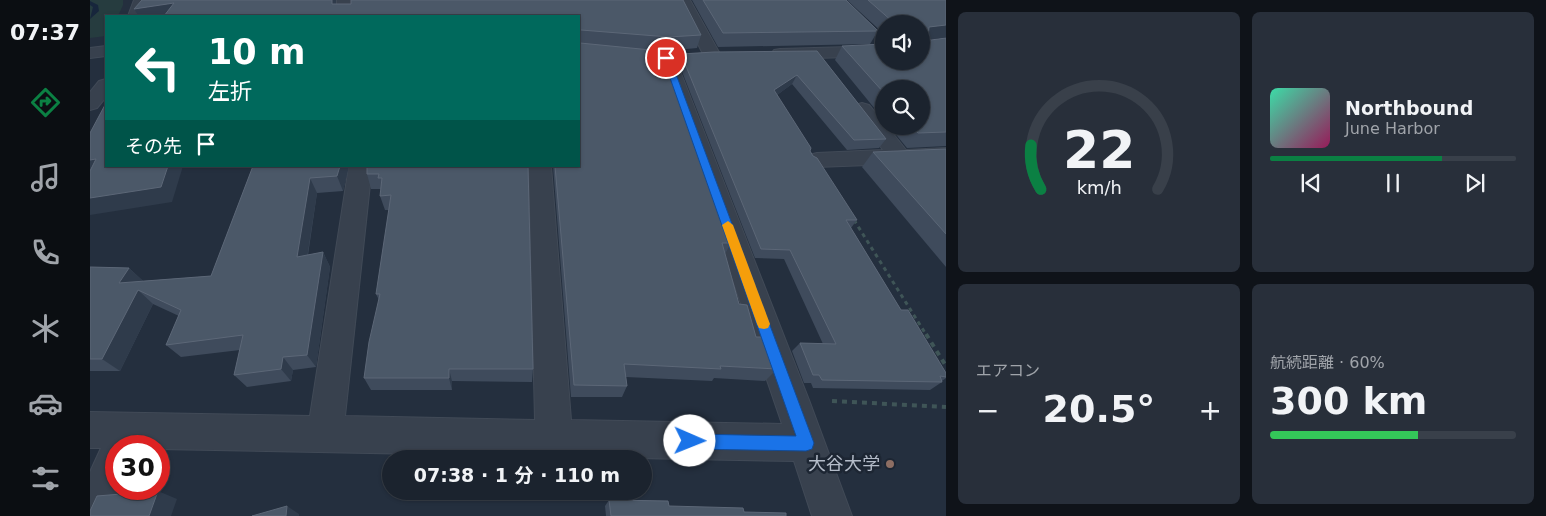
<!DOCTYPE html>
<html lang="ja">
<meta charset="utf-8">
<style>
:root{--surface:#1b232e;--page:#282f3a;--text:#f1f3f6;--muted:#a0a4aa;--line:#39404a;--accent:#0b8043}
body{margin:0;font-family:"DejaVu Sans","Noto Sans JP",sans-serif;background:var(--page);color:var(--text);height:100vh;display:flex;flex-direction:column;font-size:19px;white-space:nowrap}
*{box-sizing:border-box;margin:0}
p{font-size:16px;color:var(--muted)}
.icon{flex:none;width:28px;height:28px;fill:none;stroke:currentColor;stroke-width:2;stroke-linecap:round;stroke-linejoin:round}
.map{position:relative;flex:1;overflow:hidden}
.details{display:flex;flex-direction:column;gap:12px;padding:12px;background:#0f1319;width:600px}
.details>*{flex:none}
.banner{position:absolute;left:15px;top:15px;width:475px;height:152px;border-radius:0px;box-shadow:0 1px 4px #0004,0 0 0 1px var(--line);background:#00695c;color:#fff;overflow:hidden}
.tools{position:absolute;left:785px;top:15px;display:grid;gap:10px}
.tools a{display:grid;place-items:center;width:55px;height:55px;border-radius:50%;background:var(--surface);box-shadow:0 1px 4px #0004,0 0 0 1px var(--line);font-size:25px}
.speed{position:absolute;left:15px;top:435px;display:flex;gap:10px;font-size:25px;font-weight:700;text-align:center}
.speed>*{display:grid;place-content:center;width:65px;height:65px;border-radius:50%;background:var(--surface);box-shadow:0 1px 4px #0004,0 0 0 1px var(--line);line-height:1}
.speed .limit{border:8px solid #d22;background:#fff;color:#111}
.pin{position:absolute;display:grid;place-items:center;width:42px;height:42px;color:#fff;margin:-21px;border:2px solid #fff;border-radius:50%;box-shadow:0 1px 5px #0007}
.me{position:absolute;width:55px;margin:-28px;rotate:91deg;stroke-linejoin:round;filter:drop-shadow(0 0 4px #0008)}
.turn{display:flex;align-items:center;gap:18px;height:105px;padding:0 20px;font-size:22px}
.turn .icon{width:65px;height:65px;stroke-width:2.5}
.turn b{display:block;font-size:35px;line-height:42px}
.then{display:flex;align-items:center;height:48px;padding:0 20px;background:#0003;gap:10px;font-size:19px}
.big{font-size:38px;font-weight:700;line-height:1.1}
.details .widget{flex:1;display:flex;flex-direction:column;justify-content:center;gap:8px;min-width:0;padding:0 18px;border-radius:8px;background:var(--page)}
.details .dial{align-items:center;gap:0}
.dial svg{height:130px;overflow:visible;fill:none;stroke:var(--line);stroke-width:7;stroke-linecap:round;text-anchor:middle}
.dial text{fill:var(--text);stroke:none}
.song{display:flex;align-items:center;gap:15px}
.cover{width:60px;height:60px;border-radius:8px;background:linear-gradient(135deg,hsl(160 70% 55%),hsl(330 70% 35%))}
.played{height:5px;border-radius:2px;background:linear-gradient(90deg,var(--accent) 70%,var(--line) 70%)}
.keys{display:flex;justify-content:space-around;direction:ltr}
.heat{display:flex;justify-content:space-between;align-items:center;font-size:28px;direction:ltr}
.charge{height:8px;border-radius:4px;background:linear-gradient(90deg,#34c759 60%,var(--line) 0)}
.details .tiles{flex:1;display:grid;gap:12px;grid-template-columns:repeat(2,1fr)}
.trip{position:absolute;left:292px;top:450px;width:270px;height:50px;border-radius:25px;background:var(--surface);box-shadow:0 1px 4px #0004,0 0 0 1px var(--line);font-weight:700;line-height:50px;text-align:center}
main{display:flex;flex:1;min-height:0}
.tab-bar{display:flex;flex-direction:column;width:90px;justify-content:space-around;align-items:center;background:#0b0e12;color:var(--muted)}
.tab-bar .icon{width:35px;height:35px}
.tab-bar .active{color:var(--accent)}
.tab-bar b{font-size:22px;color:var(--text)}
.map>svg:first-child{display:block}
.green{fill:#263c3f}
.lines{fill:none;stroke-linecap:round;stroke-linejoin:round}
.stream{fill:#17263c;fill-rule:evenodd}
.minor-casing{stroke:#414a57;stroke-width:2}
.path-far1{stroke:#3f5557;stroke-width:3;stroke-dasharray:4 4;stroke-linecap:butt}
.path{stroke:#3f5557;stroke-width:4;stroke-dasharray:5 5;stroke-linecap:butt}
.minor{fill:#38414e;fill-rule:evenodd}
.wall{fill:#3f4b5c}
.shaded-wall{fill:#2f3b4b}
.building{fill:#4b5868;stroke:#5c6777}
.route{fill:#1a73e8;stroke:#114b97}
.slow{fill:#f59e0b}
.education-dot{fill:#8d6e63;stroke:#1d2633;stroke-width:2}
.labels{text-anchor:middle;stroke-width:5;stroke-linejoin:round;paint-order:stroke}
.near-poi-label{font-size:18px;fill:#b4bcc9;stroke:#1d2633;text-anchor:end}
</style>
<main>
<nav class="tab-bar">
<b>07:37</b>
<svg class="icon active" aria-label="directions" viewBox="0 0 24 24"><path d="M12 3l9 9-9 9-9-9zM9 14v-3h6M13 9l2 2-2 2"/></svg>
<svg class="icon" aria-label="music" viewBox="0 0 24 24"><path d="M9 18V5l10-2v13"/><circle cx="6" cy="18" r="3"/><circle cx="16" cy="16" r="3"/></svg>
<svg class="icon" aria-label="phone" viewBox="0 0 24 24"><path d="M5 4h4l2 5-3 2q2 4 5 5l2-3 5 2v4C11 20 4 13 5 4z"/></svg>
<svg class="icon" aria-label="climate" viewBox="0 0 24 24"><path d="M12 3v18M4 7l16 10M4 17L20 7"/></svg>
<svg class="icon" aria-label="car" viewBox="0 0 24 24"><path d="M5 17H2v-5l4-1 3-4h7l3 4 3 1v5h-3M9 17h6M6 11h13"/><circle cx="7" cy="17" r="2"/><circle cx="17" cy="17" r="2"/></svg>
<svg class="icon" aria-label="filters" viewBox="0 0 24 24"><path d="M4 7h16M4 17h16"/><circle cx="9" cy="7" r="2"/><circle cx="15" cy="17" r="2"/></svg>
</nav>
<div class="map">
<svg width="856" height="516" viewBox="0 0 856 516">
<rect width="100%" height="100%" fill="#242f3e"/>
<path class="green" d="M0,0H33V5L28,16H16V36L0,38Z"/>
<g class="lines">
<path class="stream" d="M0,1L8,5L9,11L0,19L3,7L0,5Z"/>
<g class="minor-casing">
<g id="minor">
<path d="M44,0H58L54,16H38Z"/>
<path d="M247,0H261L263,16H247Z"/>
<path d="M586,0H600L630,54L627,58L621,59L615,58Z"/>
<path d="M16,46V56L0,58V48Z"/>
<path d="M794,46V56L690,59L684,58L681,54L684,50L690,49Z"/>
<path d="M576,53L582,54L585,58L719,400L762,516H722L704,461L69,449V446H26V489H32L20,516H0V472L11,448H0V412L220,416L259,166H282L255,416L445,420L439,166H461L481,420L692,424L567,58L570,54Z"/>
<path d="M16,79V97L7,108L0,110V92L9,81Z"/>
<path d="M772,103L779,105L794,123V126H797L816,150L856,148V162L727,167L719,165L716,160L719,155L727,153L793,150L762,109L765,105Z"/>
</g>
</g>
<path class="path-far1" d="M764,220L837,336"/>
<g class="path">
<path d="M836,334L856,366"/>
<path d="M742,401L856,407"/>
</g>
<use href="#minor" class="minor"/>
</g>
<g class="wall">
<path d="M52,0H246V4H261V0H593L611,35L607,48L576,51L548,49L571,51L641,243L635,254L649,304L657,305L666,337H675L687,369L675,381L624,378L622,381L536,377L537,386L532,397H481L463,166H489V16H48L44,9Z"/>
<path d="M602,0H756L788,31L780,44L628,47Z"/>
<path d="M757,0H856V37L840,39L841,40L856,38V146L817,148L799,126H831L794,89V120L745,60L752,46L794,61L831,24H794V34Z"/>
<path d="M727,51L796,139L789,148L757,150L702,84L687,95L720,151L767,220L761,228L811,310L856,373V378L852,381V382L840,390L723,388L721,383H714L702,351L710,343L733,344L694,259L665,258L589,64L591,54Z"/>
<path d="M856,149V267L772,167L783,152Z"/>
<path d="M163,166H259L253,191L227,193L218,255L233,252L240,267L226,367L203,370L201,381L157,387L144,375L150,350L91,357L76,345L89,316L63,304L30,371H0V267L39,268L53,281L121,276Z"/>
<path d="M438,166L443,369L442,382L362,381V390H281L274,378L289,300L286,294L299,210H295L290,196L291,189H281L277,174Z"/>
<path d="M519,500L579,506L696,516H516L515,506Z"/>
</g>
<g class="shaded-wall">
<path d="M242,0H246V16L242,4Z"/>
<path d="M84,3L89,16H48L44,9Z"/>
<path d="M856,25V37L831,41L839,27Z"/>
<path d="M707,75L702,84L680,100L684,90Z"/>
<path d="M6,159L0,177V160Z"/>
<path d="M78,166H93L82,202L0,215V198Z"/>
<path d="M250,166H259L253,191L247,176Z"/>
<path d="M220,178L227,193L215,271L207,257Z"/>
<path d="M233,252L240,267L226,367L217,355Z"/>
<path d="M39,268L54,282L29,283Z"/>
<path d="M48,290L63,304L30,371L12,359Z"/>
<path d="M193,357L203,370L201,381L191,369Z"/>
<path d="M359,369L362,381V390L359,378Z"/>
<path d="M68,491L87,499L81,516H59Z"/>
<path d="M197,506L209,514V516H196Z"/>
</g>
<g class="building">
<path d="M52,0H242V4H261V0H593L611,35L579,37L491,30L489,31V16H74L84,3L44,9Z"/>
<path d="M613,0H756L788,31L633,33Z"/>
<path d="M778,0H856V25L839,27L838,38L841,40L856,38V132L828,133L822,126H831V89H794V93L752,46L794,44V61H831V24H803V22Z"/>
<path d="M489,33L490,43L571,51L641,243H632L649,304L657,305L666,337H675L687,369L630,366L631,369L534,364L537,386L484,385L465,166H489Z"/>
<path d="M727,51L796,139L764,140L707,75L684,90L721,148L720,151L723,156L727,158L767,220H756L811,310H818L856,373V377L850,376L852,382L732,380L729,375H723L710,343L746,344L700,250L671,249L591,54L624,52Z"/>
<path d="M16,103V166H78L71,187L0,198V171L6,159L0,160V133Z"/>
<path d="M856,149V234L783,152Z"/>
<path d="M163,166H250L247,176L220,178L207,257L233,252L217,355L193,357L191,369L144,375L153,335L76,345L91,310L48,290L12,359H0V267L39,268L29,283L121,276Z"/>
<path d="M277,166H438L443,369H359V378H274L279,342L290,294H286L301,195L290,196L292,178H288L289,174H277Z"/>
<path d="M68,491L59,516H0V511L7,496Z"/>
<path d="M519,500L578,501L579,506L653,508L654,512L696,513V516H521Z"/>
<path d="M197,506L196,516H162Z"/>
</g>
<path class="route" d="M574,57L580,58L724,443L722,449L716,451L600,449L595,447L592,441L595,436L600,434L706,436L573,58Z"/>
<path class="slow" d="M638,221L643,225L680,324L678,328L674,329L669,328L667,324L632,225Z"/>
<circle class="education-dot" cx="800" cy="464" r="5"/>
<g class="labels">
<g class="near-poi-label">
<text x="790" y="470">大谷大学</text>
</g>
</g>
</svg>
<div class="tools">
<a><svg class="icon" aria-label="sound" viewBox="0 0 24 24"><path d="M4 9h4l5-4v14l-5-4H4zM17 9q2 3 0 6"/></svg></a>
<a><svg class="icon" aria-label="search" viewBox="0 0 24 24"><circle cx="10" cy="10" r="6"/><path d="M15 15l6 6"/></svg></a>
</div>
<div class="speed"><div class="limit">30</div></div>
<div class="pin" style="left:576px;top:58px;background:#d93025"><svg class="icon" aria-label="arrive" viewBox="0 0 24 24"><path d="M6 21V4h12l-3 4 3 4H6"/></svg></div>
<svg class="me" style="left:600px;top:441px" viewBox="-20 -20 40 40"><circle r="19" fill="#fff"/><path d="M0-13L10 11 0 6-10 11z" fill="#1a73e8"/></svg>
<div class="trip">07:38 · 1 分 · 110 m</div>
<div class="banner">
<div class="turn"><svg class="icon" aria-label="left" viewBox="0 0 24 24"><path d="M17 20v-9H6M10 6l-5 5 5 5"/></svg><div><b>10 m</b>左折</div></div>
<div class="then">その先<svg class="icon" aria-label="arrive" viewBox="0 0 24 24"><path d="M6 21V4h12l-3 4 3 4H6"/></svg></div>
</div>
</div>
<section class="details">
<div class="tiles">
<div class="widget dial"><svg viewBox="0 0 100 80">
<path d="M14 69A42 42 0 1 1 86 69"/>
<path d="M14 69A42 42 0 0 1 8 42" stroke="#0b8043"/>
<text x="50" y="56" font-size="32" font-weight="700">22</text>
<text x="50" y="72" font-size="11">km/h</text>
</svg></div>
<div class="widget">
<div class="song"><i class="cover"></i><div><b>Northbound</b><p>June Harbor</p></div></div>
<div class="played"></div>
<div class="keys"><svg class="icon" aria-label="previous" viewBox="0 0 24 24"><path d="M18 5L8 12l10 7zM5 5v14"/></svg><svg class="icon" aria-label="pause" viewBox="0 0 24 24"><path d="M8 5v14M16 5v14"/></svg><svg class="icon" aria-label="next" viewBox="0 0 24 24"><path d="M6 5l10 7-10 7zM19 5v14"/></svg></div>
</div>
<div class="widget"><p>エアコン</p>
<div class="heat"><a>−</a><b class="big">20.5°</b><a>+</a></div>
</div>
<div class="widget"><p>航続距離 · 60%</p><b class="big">300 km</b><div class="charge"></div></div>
</div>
</section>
</main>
